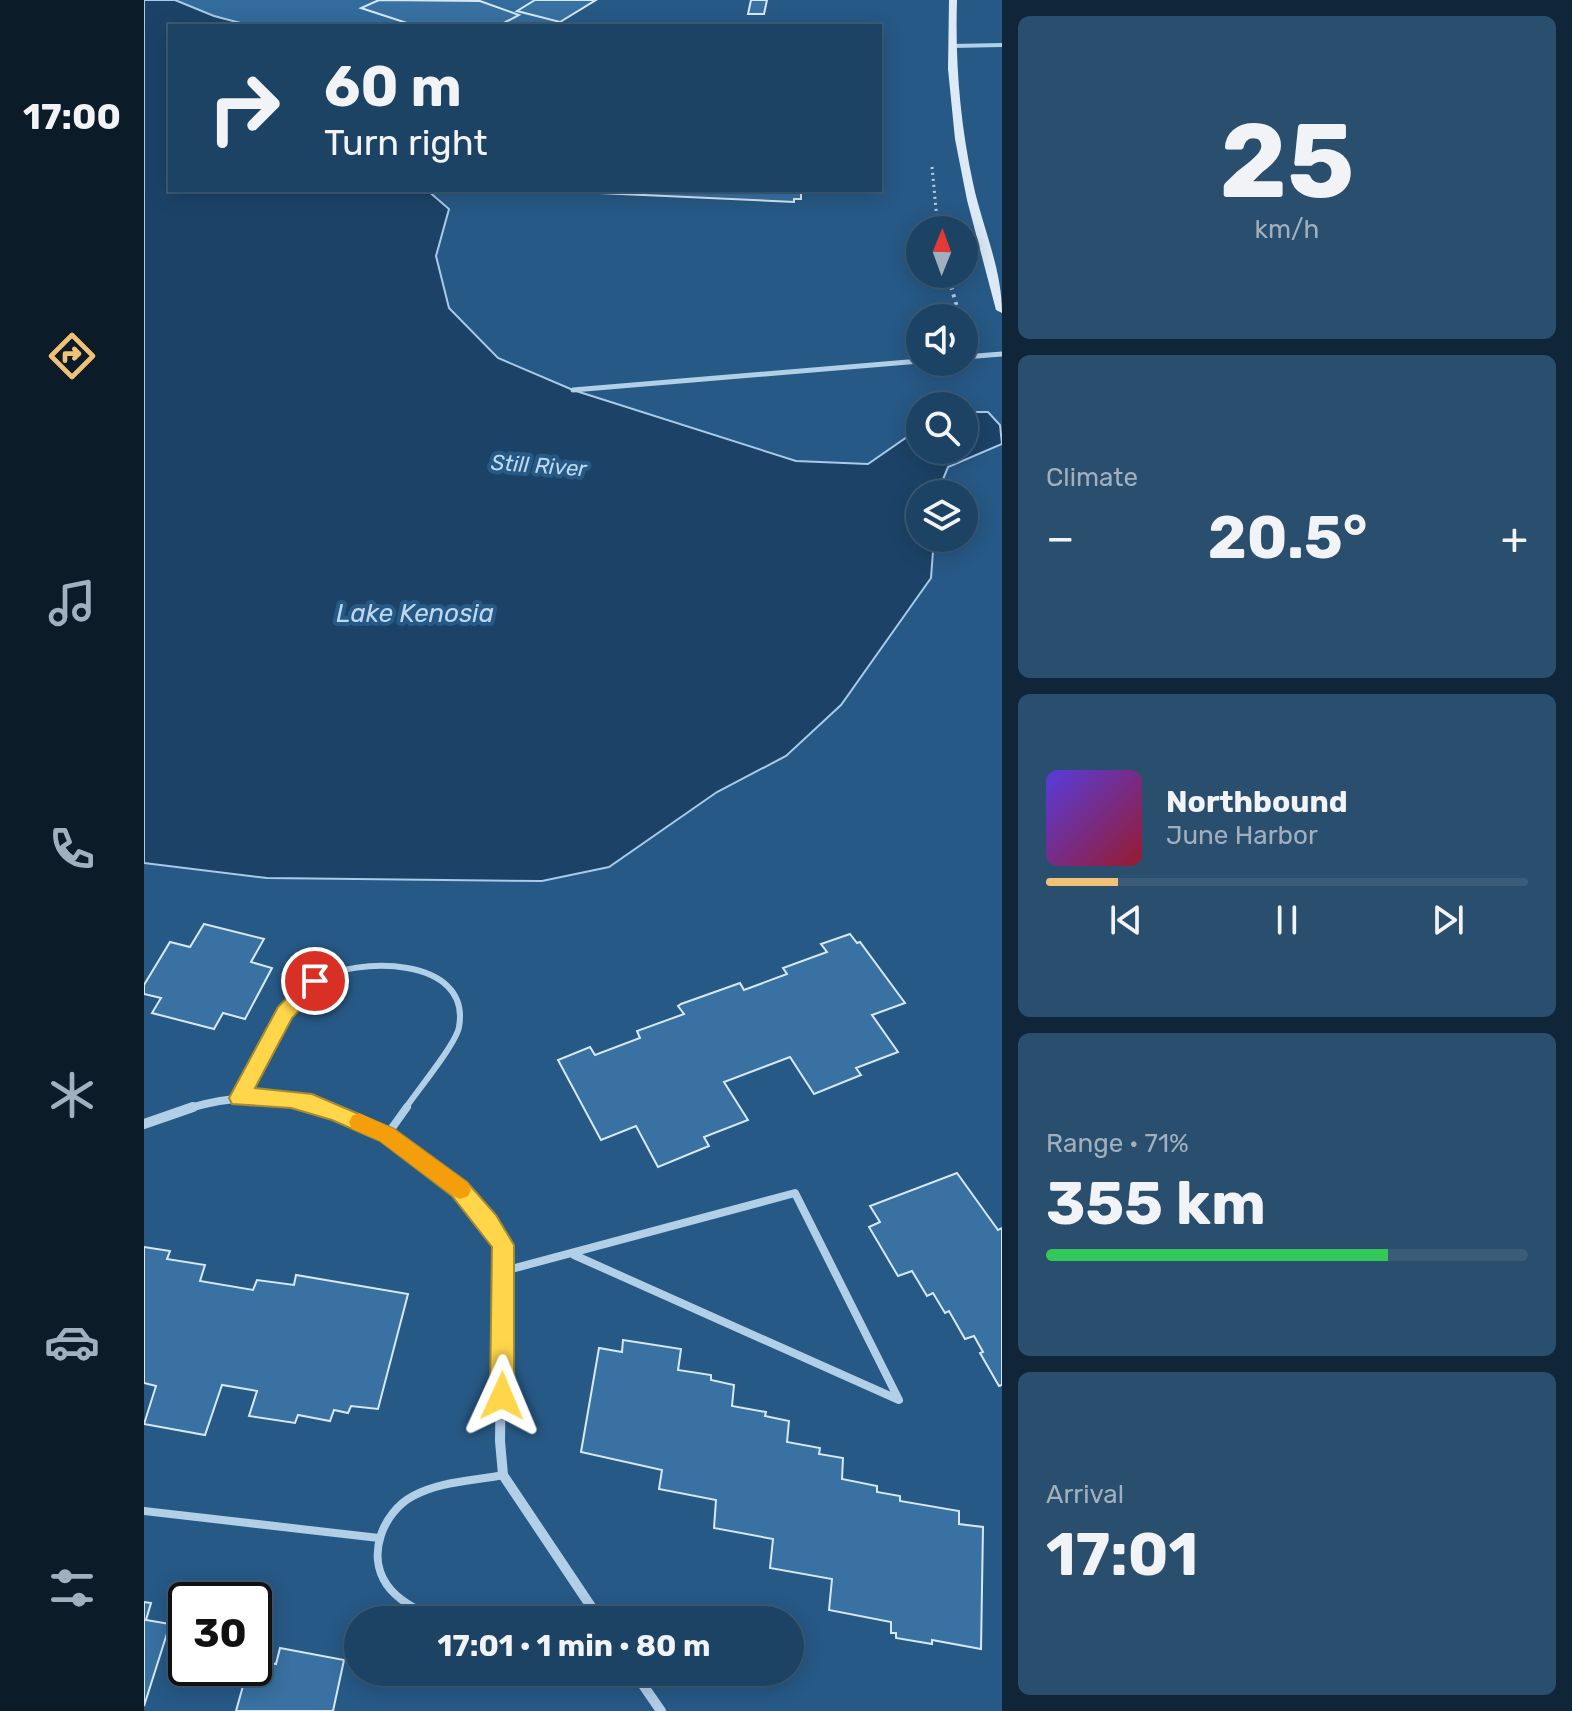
<!DOCTYPE html>
<meta charset="utf-8">
<style>
:root{--surface:#1d4364;--page:#2a4e6d;--text:#f1f3f6;--muted:#a0b0bf;--line:#3b5c78;--accent:#f0c278}
body{margin:0;font-family:Rubik,sans-serif;background:var(--page);color:var(--text);height:100vh;display:flex;flex-direction:column;font-size:30px;white-space:nowrap}
*{box-sizing:border-box;margin:0}
p{font-size:26px;color:var(--muted)}
.icon{flex:none;width:44px;height:44px;fill:none;stroke:currentColor;stroke-width:2;stroke-linecap:round;stroke-linejoin:round}
.map{position:relative;flex:1;overflow:hidden}
.panel{display:flex;flex-direction:column;gap:16px;padding:16px;background:#102537;width:570px}
.panel>*{flex:none}
.banner{position:absolute;left:24px;top:24px;width:714px;height:168px;border-radius:0px;box-shadow:0 4px 20px #0003,0 0 0 2px var(--line);background:#1d4364;color:var(--text);overflow:hidden}
.needle{width:52px;rotate:1deg}
.tools{position:absolute;left:762px;top:216px;display:grid;gap:16px}
.tools a{display:grid;place-items:center;width:72px;height:72px;border-radius:50%;background:var(--surface);box-shadow:0 4px 20px #0003,0 0 0 2px var(--line);font-size:40px}
.speed{position:absolute;left:24px;top:1582px;display:flex;gap:16px;font-size:40px;font-weight:700;text-align:center}
.speed>*{display:grid;place-content:center;width:104px;height:104px;border-radius:50%;background:var(--surface);box-shadow:0 4px 20px #0003,0 0 0 2px var(--line);line-height:1}
.speed .limit{border:4px solid #111;border-radius:12px;background:#fff;color:#111}
.pin{position:absolute;display:grid;place-items:center;width:68px;height:68px;color:#fff;margin:-34px;border:4px solid #fff;border-radius:50%;box-shadow:0 2px 8px #0007}
.me{position:absolute;width:88px;margin:-44px;rotate:1deg;stroke-linejoin:round;filter:drop-shadow(0 0 6px #0008)}
.turn{display:flex;align-items:center;gap:28px;height:168px;padding:0 24px;font-size:36px}
.turn .icon{width:104px;height:104px;stroke-width:2.5}
.turn b{display:block;font-size:56px;line-height:68px}
.big{font-size:60px;font-weight:700;line-height:1.1}
.panel .card{flex:1;display:flex;flex-direction:column;justify-content:center;gap:12px;min-width:0;padding:0 28px;border-radius:12px;background:var(--page)}
.panel .dial{align-items:center;gap:0}
.dial b{font-size:104px;line-height:1}
.song{display:flex;align-items:center;gap:24px}
.cover{width:96px;height:96px;border-radius:12px;background:linear-gradient(135deg,hsl(250 70% 55%),hsl(350 70% 35%))}
.played{height:8px;border-radius:4px;background:linear-gradient(90deg,var(--accent) 15%,var(--line) 15%)}
.keys{display:flex;justify-content:space-around;direction:ltr}
.heat{display:flex;justify-content:space-between;align-items:center;font-size:44px;direction:ltr}
.charge{height:12px;border-radius:6px;background:linear-gradient(90deg,#34c759 71%,var(--line) 0)}
.trip{position:absolute;left:200px;top:1606px;width:460px;height:80px;border-radius:40px;background:var(--surface);box-shadow:0 4px 20px #0003,0 0 0 2px var(--line);font-weight:700;line-height:80px;text-align:center}
main{display:flex;flex:1;min-height:0}
.menu{display:flex;flex-direction:column;width:144px;justify-content:space-around;align-items:center;background:#0c1b28;color:var(--muted)}
.menu .icon{width:56px;height:56px}
.menu .selected{color:var(--accent)}
.menu b{font-size:36px;color:var(--text)}
.map>svg:first-child{display:block}
.green{fill:#326c9d}
.water{fill:#1c4367;stroke:#a7cbe8;stroke-width:2}
.building{fill:#3871a2;stroke:#d6e8f6;stroke-width:2}
.lines{fill:none;stroke-linecap:round;stroke-linejoin:round}
.path-far1{stroke:#b2cfe8;stroke-width:3;stroke-dasharray:2 4;stroke-linecap:butt}
.path{stroke:#b2cfe8;stroke-width:4;stroke-dasharray:3 5;stroke-linecap:butt}
.lane-far3{stroke:#b2cfe8;stroke-width:4}
.lane-far2{stroke:#b2cfe8;stroke-width:5}
.lane-far1{stroke:#b2cfe8;stroke-width:6}
.lane{stroke:#b2cfe8;stroke-width:8}
.street-far1{stroke:#b2cfe8;stroke-width:8}
.street{stroke:#b2cfe8;stroke-width:10}
.secondary{fill:#dceaf7;fill-rule:evenodd}
.route{fill:#ffd54a;stroke:#a68a30;stroke-width:2}
.slow{fill:#f59e0b}
.labels{text-anchor:middle;stroke-width:8;stroke-linejoin:round;paint-order:stroke}
.far-water-label{font-size:22px;font-style:italic;fill:#bed9ef;stroke:#275986}
.water-label{font-size:26px;font-style:italic;fill:#bed9ef;stroke:#275986}
</style>
<main>
<nav class="menu">
<b>17:00</b>
<svg class="icon selected" aria-label="directions" viewBox="0 0 24 24"><path d="M12 3l9 9-9 9-9-9zM9 14v-3h6M13 9l2 2-2 2"/></svg>
<svg class="icon" aria-label="music" viewBox="0 0 24 24"><path d="M9 18V5l10-2v13"/><circle cx="6" cy="18" r="3"/><circle cx="16" cy="16" r="3"/></svg>
<svg class="icon" aria-label="phone" viewBox="0 0 24 24"><path d="M5 4h4l2 5-3 2q2 4 5 5l2-3 5 2v4C11 20 4 13 5 4z"/></svg>
<svg class="icon" aria-label="climate" viewBox="0 0 24 24"><path d="M12 3v18M4 7l16 10M4 17L20 7"/></svg>
<svg class="icon" aria-label="car" viewBox="0 0 24 24"><path d="M5 17H2v-5l4-1 3-4h7l3 4 3 1v5h-3M9 17h6M6 11h13"/><circle cx="7" cy="17" r="2"/><circle cx="17" cy="17" r="2"/></svg>
<svg class="icon" aria-label="filters" viewBox="0 0 24 24"><path d="M4 7h16M4 17h16"/><circle cx="9" cy="7" r="2"/><circle cx="15" cy="17" r="2"/></svg>
</nav>
<div class="map">
<svg width="858" height="1711" viewBox="0 0 858 1711">
<rect width="100%" height="100%" fill="#275986"/>
<path class="green" d="M31,0H448L410,26H108L70,16Z"/>
<path class="water" d="M0,0H31L70,16L108,26H26V190H283L305,209L292,256L305,308L354,358L429,390L652,461L724,464L776,428V450H820V412H844L856,425L858,444L804,467L793,494H776V538H790L787,578L697,705L642,756L573,792L465,867L398,881L123,878L0,863Z"/>
<g class="building">
<path d="M235,0L336,1L375,15L354,26H272L217,8Z"/>
<path d="M391,0H452L416,22L373,11Z"/>
<path d="M607,0H623L620,14H604Z"/>
<path d="M456,190H657V199H650V202L456,193Z"/>
<path d="M60,924L120,939L107,962L128,968L101,1019L79,1013L70,1029L8,1013L17,998L0,994V985L26,942L46,947Z"/>
<path d="M706,934L713,943L716,942L761,1003L728,1015L754,1052L712,1068L717,1075L670,1094L646,1057L580,1082L604,1120L560,1137L565,1146L514,1167L492,1126L457,1140L414,1060L446,1047L451,1055L496,1038L493,1031L540,1014L534,1006L537,1004L596,983L600,990L643,974L639,968L683,952L677,944Z"/>
<path d="M813,1173L854,1230L858,1228V1385L855,1386L836,1353L839,1352L830,1336L821,1339L805,1311L801,1313L789,1293L783,1296L768,1271L754,1276L725,1227L736,1222L726,1206Z"/>
<path d="M0,1247L26,1251L23,1259L61,1265L56,1281L109,1290L113,1280L150,1285L152,1275L264,1294L234,1409L207,1406L204,1413L190,1410L186,1421L154,1415L151,1423L105,1416L113,1391L78,1385L61,1435L0,1424L12,1386L0,1383Z"/>
<path d="M479,1340L537,1349L534,1370L567,1375V1380L590,1385L588,1406L622,1412L621,1416L645,1421L643,1442L676,1448L675,1454L699,1458L698,1479L733,1486V1492L756,1496V1501L815,1511V1524L839,1527L837,1649L788,1640V1644L752,1638V1633H747V1622L685,1610L688,1579L626,1568L629,1539L570,1528L572,1500L515,1489L518,1470L437,1452L455,1348L478,1352Z"/>
<path d="M0,1602L7,1603L2,1620L26,1624L0,1706Z"/>
<path d="M136,1648L200,1660L189,1711H92L104,1668H110V1660L132,1664Z"/>
</g>
<g class="lines">
<g class="path-far1">
<path d="M788,167L794,230"/>
<path d="M804,274L806,281"/>
</g>
<path class="path" d="M805,279L816,318"/>
<path class="lane-far3" d="M808,46L858,45"/>
<g class="lane-far2">
<path d="M820,357L858,354"/>
<path d="M429,390L776,361"/>
</g>
<path class="lane-far1" d="M95,1098C115,1059 132,1005 171,981C212,956 328,956 315,1027C312,1044 273,1091 261,1109"/>
<g class="lane">
<path d="M243,1135L263,1107"/>
<path d="M360,1271L651,1193L755,1400L430,1255"/>
<path d="M0,1511L235,1538"/>
<path d="M293,1620C276,1611 255,1602 243,1585C222,1555 239,1512 269,1496C296,1481 330,1481 359,1475"/>
<path d="M412,1672L421,1675L491,1673"/>
</g>
<path class="street-far1" d="M42,1109C92,1094 137,1094 186,1109"/>
<g class="street">
<path d="M180,1107L225,1125L288,1167L340,1218L359,1245L356,1441L359,1475L456,1620"/>
<path d="M0,1124L49,1107"/>
<path d="M490,1672L517,1711"/>
</g>
<path class="secondary" d="M805,0H813C811,61 816,122 829,183C838,226 858,268 858,313L852,310L823,200L811,139L804,69Z"/>
</g>
<path class="route" d="M171,973L178,976L181,981L178,986L148,1018L111,1088L168,1094L250,1129L323,1182L352,1215L370,1245V1396L366,1404L358,1408L349,1404L346,1396L348,1247L308,1196L236,1141L188,1120L147,1108L88,1104L85,1098L134,1007L164,976Z"/>
<path class="slow" d="M215,1113L250,1129L324,1183L327,1190L324,1196L316,1199L309,1196L236,1141L208,1129L205,1122L208,1116Z"/>
<g class="labels">
<g class="far-water-label">
<text transform="translate(395 465) rotate(4)" y="8">Still River</text>
</g>
<g class="water-label">
<text x="271" y="622">Lake Kenosia</text>
</g>
</g>
</svg>
<div class="tools">
<a><svg class="needle" viewBox="-14 -14 28 28"><path d="M0-13l5 13h-10z" fill="#e53935"/><path d="M0 13l5-13h-10z" fill="#a0b0bf"/></svg></a>
<a><svg class="icon" aria-label="sound" viewBox="0 0 24 24"><path d="M4 9h4l5-4v14l-5-4H4zM17 9q2 3 0 6"/></svg></a>
<a><svg class="icon" aria-label="search" viewBox="0 0 24 24"><circle cx="10" cy="10" r="6"/><path d="M15 15l6 6"/></svg></a>
<a><svg class="icon" aria-label="layers" viewBox="0 0 24 24"><path d="M12 4l9 5-9 5-9-5zM3 14l9 5 9-5"/></svg></a>
</div>
<div class="speed"><div class="limit">30</div></div>
<div class="pin" style="left:171px;top:981px;background:#d93025"><svg class="icon" aria-label="arrive" viewBox="0 0 24 24"><path d="M6 21V4h12l-3 4 3 4H6"/></svg></div>
<svg class="me" style="left:358px;top:1396px" viewBox="-20 -20 40 40"><path d="M0-17L14 15 0 8-14 15z" fill="#ffd54a" stroke="#fff" stroke-width="4"/></svg>
<div class="trip">17:01 · 1 min · 80 m</div>
<div class="banner">
<div class="turn"><svg class="icon" aria-label="right" viewBox="0 0 24 24"><path d="M7 20v-9h11M14 6l5 5-5 5"/></svg><div><b>60 m</b>Turn right</div></div>
</div>
</div>
<section class="panel">
<div class="card dial"><b>25</b><p>km/h</p></div>
<div class="card"><p>Climate</p>
<div class="heat"><a>−</a><b class="big">20.5°</b><a>+</a></div>
</div>
<div class="card">
<div class="song"><i class="cover"></i><div><b>Northbound</b><p>June Harbor</p></div></div>
<div class="played"></div>
<div class="keys"><svg class="icon" aria-label="previous" viewBox="0 0 24 24"><path d="M18 5L8 12l10 7zM5 5v14"/></svg><svg class="icon" aria-label="pause" viewBox="0 0 24 24"><path d="M8 5v14M16 5v14"/></svg><svg class="icon" aria-label="next" viewBox="0 0 24 24"><path d="M6 5l10 7-10 7zM19 5v14"/></svg></div>
</div>
<div class="card"><p>Range · 71%</p><b class="big">355 km</b><div class="charge"></div></div>
<div class="card"><p>Arrival</p><b class="big">17:01</b></div>
</section>
</main>
